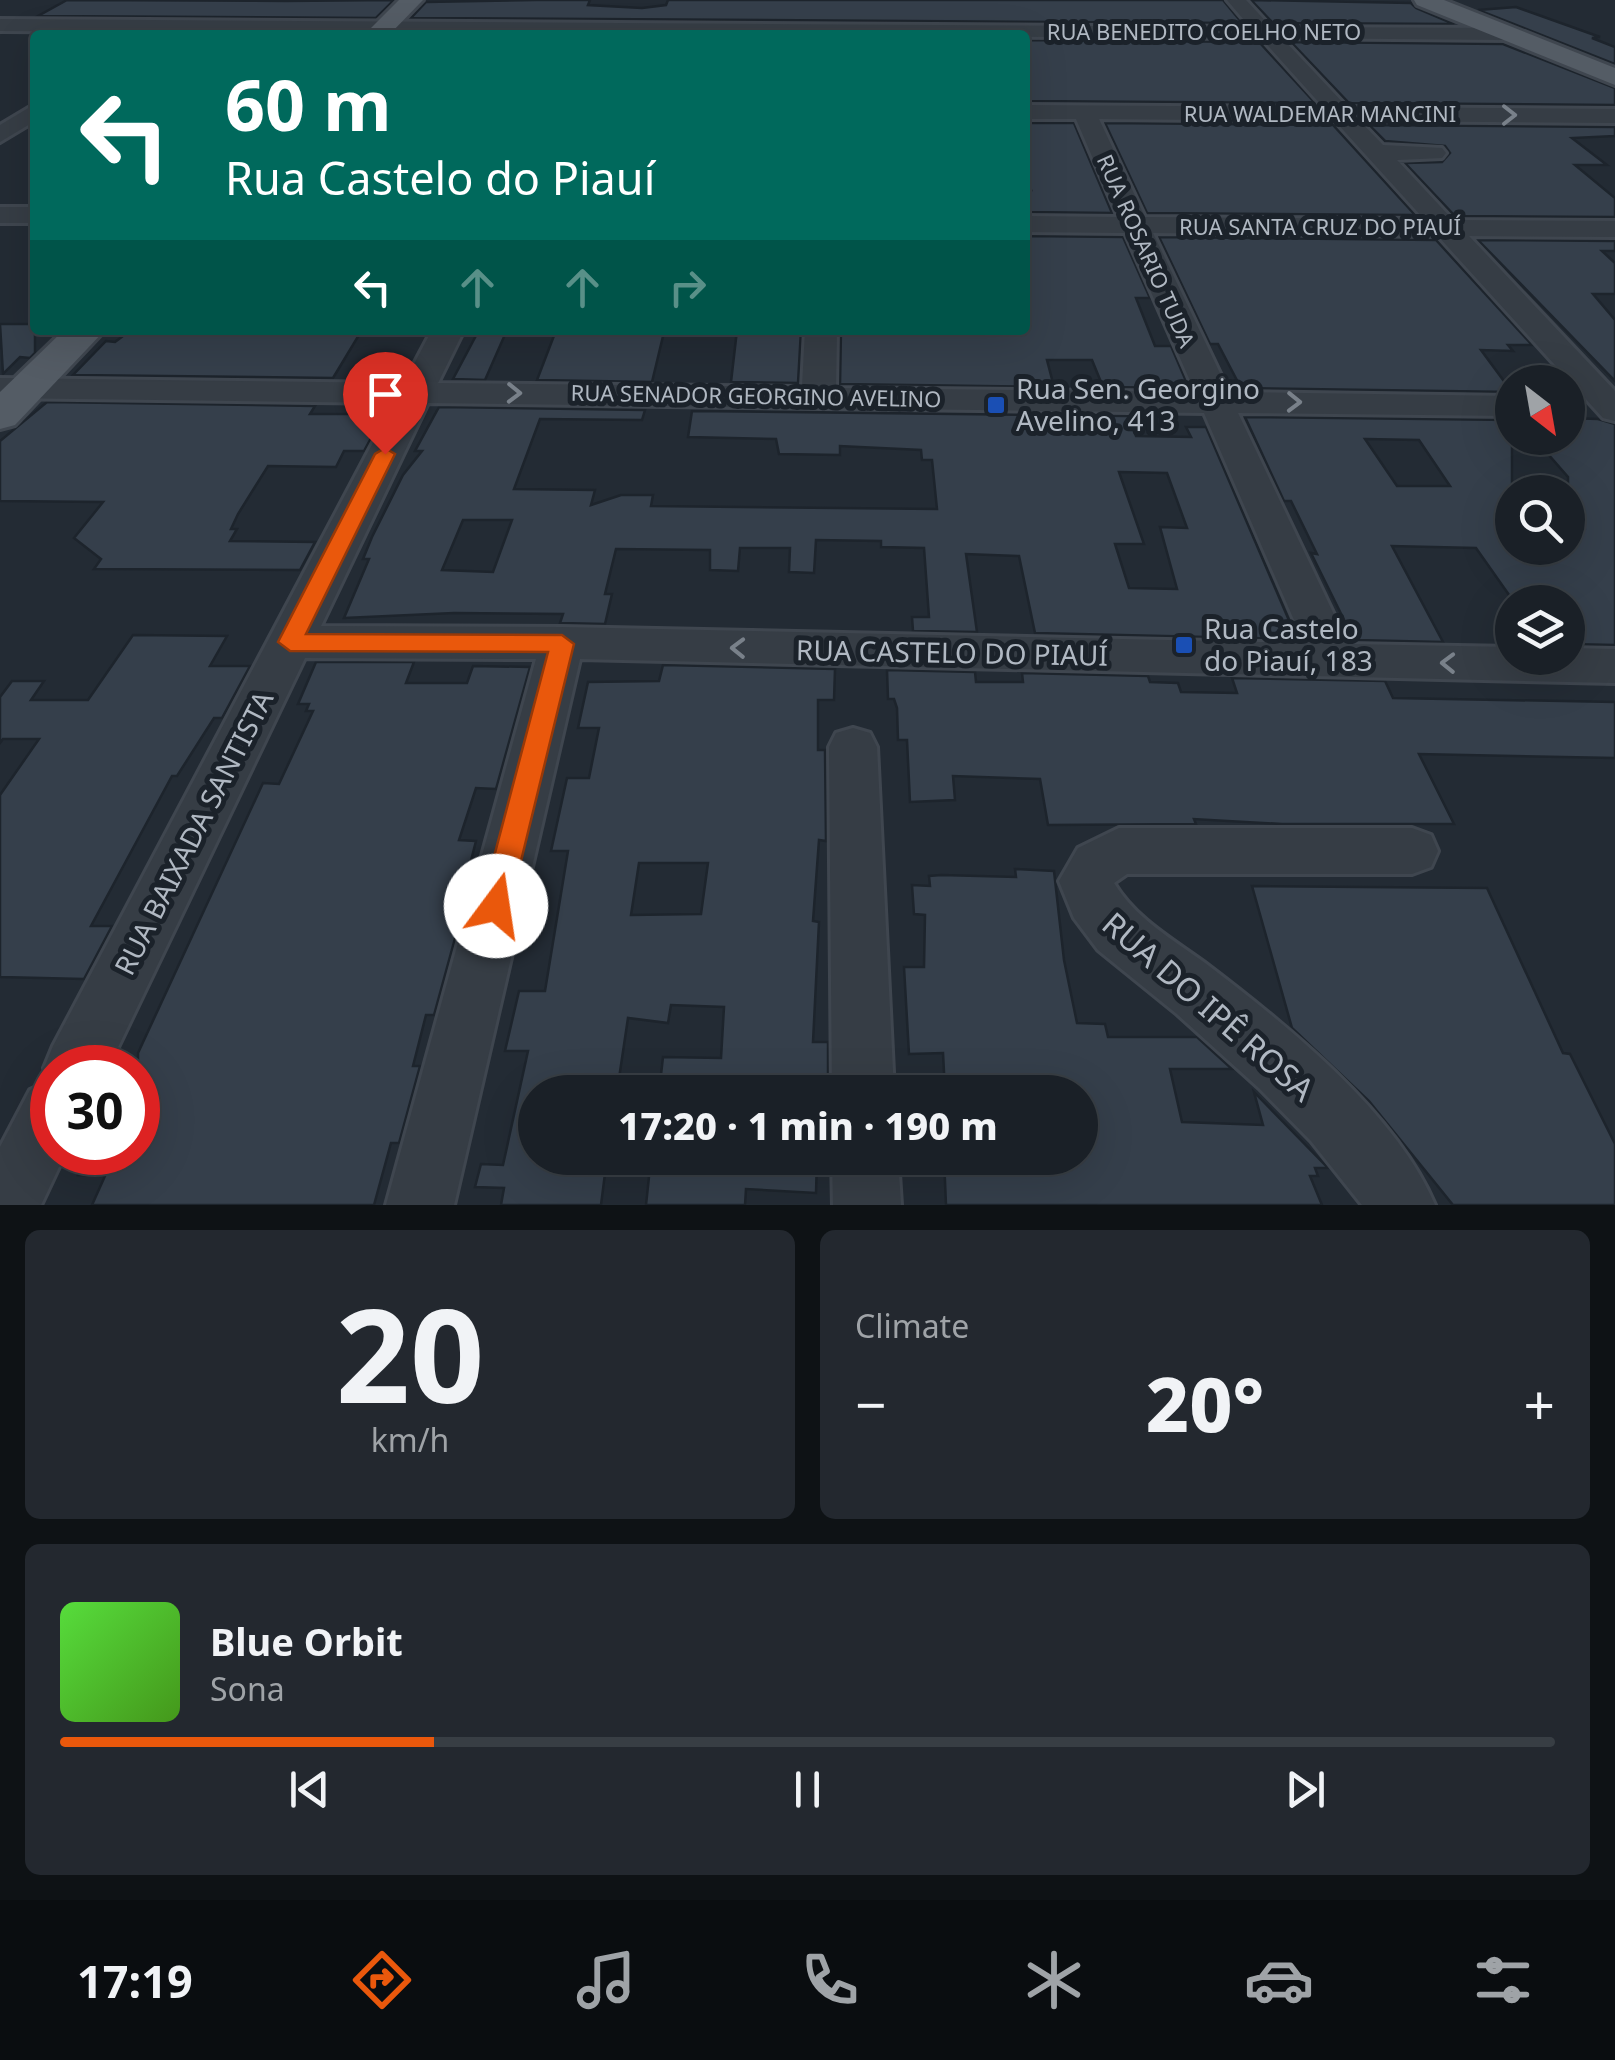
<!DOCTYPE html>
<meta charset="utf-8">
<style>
:root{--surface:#1a2027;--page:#23282f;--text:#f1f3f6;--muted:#9fa3a7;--line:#383e44;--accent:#ea580c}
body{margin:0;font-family:"Noto Sans",sans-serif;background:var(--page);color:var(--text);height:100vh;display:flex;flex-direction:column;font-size:38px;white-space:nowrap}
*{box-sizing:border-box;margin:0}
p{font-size:32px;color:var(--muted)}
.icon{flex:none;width:55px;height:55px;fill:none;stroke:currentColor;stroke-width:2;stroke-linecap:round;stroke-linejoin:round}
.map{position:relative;height:1205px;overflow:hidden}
.side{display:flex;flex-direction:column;gap:25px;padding:25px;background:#0e1215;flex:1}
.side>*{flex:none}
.hud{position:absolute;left:30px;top:30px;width:1000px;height:305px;border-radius:10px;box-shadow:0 10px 40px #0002,0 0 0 2px var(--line);background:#00695c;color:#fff;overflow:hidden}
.needle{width:65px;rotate:149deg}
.controls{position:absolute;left:1495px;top:365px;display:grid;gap:20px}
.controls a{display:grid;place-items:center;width:90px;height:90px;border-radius:50%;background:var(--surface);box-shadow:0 10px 40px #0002,0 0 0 2px var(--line);font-size:50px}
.speed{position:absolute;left:30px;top:1045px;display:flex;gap:20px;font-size:50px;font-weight:700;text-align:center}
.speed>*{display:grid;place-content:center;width:130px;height:130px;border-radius:50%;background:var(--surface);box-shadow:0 10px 40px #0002,0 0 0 2px var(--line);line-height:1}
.speed .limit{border:15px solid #d22;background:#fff;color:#111}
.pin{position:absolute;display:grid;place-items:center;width:85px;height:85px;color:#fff;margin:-102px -42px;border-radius:50% 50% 50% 0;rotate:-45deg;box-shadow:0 0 10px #0007}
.pin .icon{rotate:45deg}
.me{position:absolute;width:110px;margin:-55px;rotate:14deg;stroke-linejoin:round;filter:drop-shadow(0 0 8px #0008)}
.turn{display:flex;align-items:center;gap:35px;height:210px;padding:0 30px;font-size:45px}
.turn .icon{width:130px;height:130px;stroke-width:2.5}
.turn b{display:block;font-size:70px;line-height:85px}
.lanes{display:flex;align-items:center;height:95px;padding:0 30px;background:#0003;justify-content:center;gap:50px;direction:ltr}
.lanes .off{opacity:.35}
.big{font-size:75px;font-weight:800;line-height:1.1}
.side .card{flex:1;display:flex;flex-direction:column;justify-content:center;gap:15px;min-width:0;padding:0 35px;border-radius:15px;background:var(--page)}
.side .dial{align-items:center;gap:0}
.dial b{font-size:130px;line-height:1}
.song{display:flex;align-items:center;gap:30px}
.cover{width:120px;height:120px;border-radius:15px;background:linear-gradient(135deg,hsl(110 70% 55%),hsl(100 70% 35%))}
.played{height:10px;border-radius:5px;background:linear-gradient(90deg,var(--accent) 25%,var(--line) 25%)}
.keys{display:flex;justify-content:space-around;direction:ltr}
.heat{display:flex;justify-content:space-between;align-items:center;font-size:55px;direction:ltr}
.side .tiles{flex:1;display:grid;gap:25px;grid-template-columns:1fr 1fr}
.card:last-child{grid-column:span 2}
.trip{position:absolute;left:518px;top:1075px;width:580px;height:100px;border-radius:50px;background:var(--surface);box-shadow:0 10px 40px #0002,0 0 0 2px var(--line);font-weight:800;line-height:100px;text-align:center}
.menu{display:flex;height:160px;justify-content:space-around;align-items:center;background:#0a0d10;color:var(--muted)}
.menu .icon{width:70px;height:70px}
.menu .current{color:var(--accent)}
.menu b{font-size:45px;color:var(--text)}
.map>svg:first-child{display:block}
.building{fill:#353f4b;stroke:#1d242c;stroke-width:2.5;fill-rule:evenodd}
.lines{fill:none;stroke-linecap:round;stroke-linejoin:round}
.minor-casing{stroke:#3f464f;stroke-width:6}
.major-casing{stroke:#3f464f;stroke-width:6}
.minor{fill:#363d45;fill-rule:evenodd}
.major{fill:#545c65;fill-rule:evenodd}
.oneway{stroke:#79818a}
.route{fill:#ea580c;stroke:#983908;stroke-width:2.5}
.transit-dot{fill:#1a4fb4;stroke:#1b222a;stroke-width:4}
.labels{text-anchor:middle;stroke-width:10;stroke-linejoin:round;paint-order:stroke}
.far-street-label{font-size:22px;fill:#b0b8c2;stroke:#1b222a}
.poi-label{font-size:28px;fill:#b0b8c2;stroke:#1b222a;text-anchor:start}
.street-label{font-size:28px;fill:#b0b8c2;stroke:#1b222a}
.near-street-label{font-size:32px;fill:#b0b8c2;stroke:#1b222a}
</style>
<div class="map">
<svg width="1615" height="1205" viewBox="0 0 1615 1205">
<rect width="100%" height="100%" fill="#232b34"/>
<g class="building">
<path d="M67,0L286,1L394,0L376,18L38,16Z"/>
<path d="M536,0H590L588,5L642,8L666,5L668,0H1223L1242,23L411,18L426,2Z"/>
<path d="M1251,0L1411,3L1416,8L1454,24L1273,23Z"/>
<path d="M1516,7L1600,37L1592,38L1615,47V64L1478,10Z"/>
<path d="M1025,40L1259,42L1315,103L1025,101Z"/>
<path d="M1291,42L1503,44L1615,88V105L1349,103Z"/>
<path d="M1025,123H1074L1112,213L1025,212V190H1031L1025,170Z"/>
<path d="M1105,123L1333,125L1415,215L1147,213Z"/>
<path d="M1369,125L1615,127V136L1572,138L1607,165H1575L1615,198V217L1455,216L1405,163L1442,162L1450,153L1445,146L1385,141Z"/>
<path d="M1025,236L1123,237L1150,298H1136L1155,346H1171L1189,388L1103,387L1092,360H1047L1054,387L840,384L841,330H1025Z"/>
<path d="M1159,237L1436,240L1532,345H1508L1513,351L1481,350L1512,392L1241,388L1218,344H1210Z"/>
<path d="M1478,240L1615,241V251H1602L1615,263V294H1593L1615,320V381Z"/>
<path d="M0,324H35V353L30,358L20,357L3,374Z"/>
<path d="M131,330H362L333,378L73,375L106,341L115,342Z"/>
<path d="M479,330H507L485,380L453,379Z"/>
<path d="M607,330L664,332L652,382L537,380L555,333Z"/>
<path d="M737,330H801L798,383L731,382Z"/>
<path d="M47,402L315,406L310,414H384L364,451H344L336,467L268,466L238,514L231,529H237L230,541L315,542L300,570L94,569L101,559L74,538L103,502L0,501V441Z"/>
<path d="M439,407L645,410L642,420L540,419L514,489L595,490L591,505L621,495H653L651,506L937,509L932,460H922L921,450L840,446V455L779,454L776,439L688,437L692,411L1128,416L1136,436L1191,437L1186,427H1206L1297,639L1035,633L1019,556L966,554L977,632L913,631L912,617H929L924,548L881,547V541L816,540L814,573L789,572L790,548H740L738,571L710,570V550L616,549L605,594H612L605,624L560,623L563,614L454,613L344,618L369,559H363L372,537L403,475L422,451H415ZM1119,472L1167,473L1187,528L1160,527L1177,589L1129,588L1115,544H1144ZM463,520H512L493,572L442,570Z"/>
<path d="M1245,417L1512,420V548H1568V528H1584L1568,505V477L1534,438H1568V418L1598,419L1615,424V645L1568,644V602H1514L1476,548L1392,546L1443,642L1354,640L1311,553L1317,554L1291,501H1284ZM1365,439L1419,440L1450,486H1397Z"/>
<path d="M133,635L227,636L210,666H250L222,718H214L177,776H172L91,926H112L84,979L0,977V795L39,739H3L0,743V697L12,681H44L31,700H88Z"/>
<path d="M316,662H414L406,683H467L473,666L530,667L496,789L476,788L459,840L476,841L453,931H457L434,1015H426L413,1066H420L399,1143H391L374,1205H92L105,1176L78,1175L88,1152H138V1053L263,783L279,784L313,711H306L309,704H298Z"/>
<path d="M663,665L835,669L834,700H818V750H825L826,841L819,840L813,921L819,922L813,1042H828V1092H659L663,1057L721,1058L724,1007L671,1005L668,1023L628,1018L617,1092H535V1158H607L601,1205H501L504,1188L475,1187L481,1164L503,1165L528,1051H505L519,991H545L568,851H551L567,778H589L599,728H578L588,682L659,681ZM639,863H708L701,914L631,915Z"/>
<path d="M887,670L975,672L976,682H1023L1022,673L1148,676L1150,682L1178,683L1181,692L1237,693L1232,678L1385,681L1393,698L1615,702V758L1419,754L1454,824H1282L1194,819L1196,824L1048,825L1040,779L953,776L955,800L910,802L907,740H898L897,708L894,699H888Z"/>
<path d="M1015,869L1054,871L1064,960L1077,1023L1105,1024L1108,1037H1197L1232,1069H1170L1182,1122L1263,1125L1254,1092L1328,1168H1315L1318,1176H1310L1322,1205H946L944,1158H1080V1092L945,1091L943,1053L909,1054L904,967H924L925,915L914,914L912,885L930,886L929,876L941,875L1016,877Z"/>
<path d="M1252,886L1487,888L1563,1053L1570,1054L1615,1144V1205H1453L1369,1101L1292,1028Z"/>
<path d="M651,1158H817L816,1193L746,1189L745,1205H646Z"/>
</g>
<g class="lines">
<g class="minor-casing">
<g id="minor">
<path d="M1227,0H1246L1271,27L1509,28L1519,34L1509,40L1282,38L1347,107L1615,109V123L1360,121L1383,145L1442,148L1446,153L1442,158L1397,160L1453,220L1615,221V237L1469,236L1615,391V421L1603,418L1438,236L1153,233L1229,392L1512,396V416L1238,413L1348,644L1512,647V658H1568V648L1615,649V683L580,659L454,1205H386L536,659L305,658L108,1068H52V1152H66L41,1205H0V1147L30,1090L50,1081L44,1068L53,1046L394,403L0,398V378L404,383L432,330H464L438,383L802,387L805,330H837L836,388L1195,392L1125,233L1025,232V216L1118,217L1076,119H1025V105L1323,107L1261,38L0,31V19L1250,27ZM1099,119L1335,121L1424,219L1145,217ZM428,403L1204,413L1304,643L562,627L321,626Z"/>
<path d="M35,104V121L0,142V125Z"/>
<rect x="0" y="207" width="35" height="16"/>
<path d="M853,728L870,733L877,747L894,1092H832L829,747L836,733Z"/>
<path d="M1119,828H1412L1431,835L1438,851L1431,867L1412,874H1127L1114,883C1136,919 1172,939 1205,963C1284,1023 1396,1112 1435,1205H1362L1311,1141L1259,1088L1177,1014L1098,950L1074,918L1059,881L1078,848Z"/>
<path d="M832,1158H898L901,1205H833Z"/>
</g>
</g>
<g class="major-casing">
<g id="major">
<path d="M399,0H423L389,35H364Z"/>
<path d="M1414,0H1444L1615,68V85L1417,5Z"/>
<path d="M64,330H105L15,425L0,429V392Z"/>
</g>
</g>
<use href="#minor" class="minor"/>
<use href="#major" class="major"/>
</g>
<defs><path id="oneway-chevron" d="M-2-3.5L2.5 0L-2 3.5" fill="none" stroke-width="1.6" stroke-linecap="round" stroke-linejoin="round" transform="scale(2.5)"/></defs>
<g class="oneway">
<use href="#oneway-chevron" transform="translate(1509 115)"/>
<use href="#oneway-chevron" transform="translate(514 393) rotate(1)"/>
<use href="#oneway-chevron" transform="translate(1294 402) rotate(1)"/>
<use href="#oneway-chevron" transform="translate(738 648) rotate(-179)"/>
<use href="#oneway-chevron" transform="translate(1448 663) rotate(-179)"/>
</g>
<path class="route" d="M385,448L395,454L306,634L562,635L574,644L510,906L506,915L496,919L485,915L481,906L548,652L290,651L278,642L375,454Z"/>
<g class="transit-dot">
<rect x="986" y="395" width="20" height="20" rx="5"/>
<rect x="1174" y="635" width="20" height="20" rx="5"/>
</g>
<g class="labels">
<g class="far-street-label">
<text x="1204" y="40">RUA BENEDITO COELHO NETO</text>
<text x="1320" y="122">RUA WALDEMAR MANCINI</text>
<text x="1320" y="235">RUA SANTA CRUZ DO PIAUÍ</text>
<text transform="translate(1146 251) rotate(66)" y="8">RUA ROSARIO TUDA</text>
<text transform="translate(756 396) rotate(1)" y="8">RUA SENADOR GEORGINO AVELINO</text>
</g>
<g class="poi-label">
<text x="1016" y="399">Rua Sen. Georgino<tspan x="1016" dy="32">Avelino, 413</tspan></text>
<text x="1204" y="639">Rua Castelo<tspan x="1204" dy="32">do Piauí, 183</tspan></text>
</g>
<g class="street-label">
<text transform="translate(952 653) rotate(1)" y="10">RUA CASTELO DO PIAUÍ</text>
<text transform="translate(194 833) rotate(-63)" y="10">RUA BAIXADA SANTISTA</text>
</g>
<g class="near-street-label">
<text transform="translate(1208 1007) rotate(41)" y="11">RUA DO IPÊ ROSA</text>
</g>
</g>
</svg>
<div class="controls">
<a><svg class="needle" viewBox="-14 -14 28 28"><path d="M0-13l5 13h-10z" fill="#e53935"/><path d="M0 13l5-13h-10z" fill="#9fa3a7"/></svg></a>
<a><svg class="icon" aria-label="search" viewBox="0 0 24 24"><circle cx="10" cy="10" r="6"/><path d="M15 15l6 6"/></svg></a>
<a><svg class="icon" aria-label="layers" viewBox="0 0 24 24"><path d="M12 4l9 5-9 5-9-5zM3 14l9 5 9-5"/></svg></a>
</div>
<div class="speed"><div class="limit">30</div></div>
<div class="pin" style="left:385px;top:454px;background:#d93025"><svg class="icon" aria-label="arrive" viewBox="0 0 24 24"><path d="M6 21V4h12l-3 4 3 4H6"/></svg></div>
<svg class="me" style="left:496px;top:906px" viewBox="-20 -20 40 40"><circle r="19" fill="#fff"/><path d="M0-13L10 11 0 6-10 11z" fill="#ea580c"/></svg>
<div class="trip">17:20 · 1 min · 190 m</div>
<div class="hud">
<div class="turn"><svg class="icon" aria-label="left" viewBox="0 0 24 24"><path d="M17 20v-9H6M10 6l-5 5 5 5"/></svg><div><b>60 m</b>Rua Castelo do Piauí</div></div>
<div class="lanes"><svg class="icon" aria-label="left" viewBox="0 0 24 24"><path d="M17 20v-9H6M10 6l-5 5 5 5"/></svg><svg class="icon off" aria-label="ahead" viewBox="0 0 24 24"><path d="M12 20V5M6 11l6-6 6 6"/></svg><svg class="icon off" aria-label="ahead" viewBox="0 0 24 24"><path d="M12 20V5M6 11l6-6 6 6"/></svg><svg class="icon off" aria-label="right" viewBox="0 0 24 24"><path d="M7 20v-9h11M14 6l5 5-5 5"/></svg></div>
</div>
</div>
<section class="side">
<div class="tiles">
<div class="card dial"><b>20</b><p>km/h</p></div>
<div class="card"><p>Climate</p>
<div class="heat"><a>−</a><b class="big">20°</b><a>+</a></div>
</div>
<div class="card">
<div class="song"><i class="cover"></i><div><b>Blue Orbit</b><p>Sona</p></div></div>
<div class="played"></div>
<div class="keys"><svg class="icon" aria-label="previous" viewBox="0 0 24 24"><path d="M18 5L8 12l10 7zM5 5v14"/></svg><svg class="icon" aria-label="pause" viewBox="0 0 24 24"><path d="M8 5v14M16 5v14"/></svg><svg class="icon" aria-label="next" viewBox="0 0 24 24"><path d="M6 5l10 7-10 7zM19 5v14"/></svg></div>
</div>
</div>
</section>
<nav class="menu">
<b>17:19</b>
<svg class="icon current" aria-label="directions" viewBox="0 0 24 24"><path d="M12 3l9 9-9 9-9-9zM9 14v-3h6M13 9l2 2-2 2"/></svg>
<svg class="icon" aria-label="music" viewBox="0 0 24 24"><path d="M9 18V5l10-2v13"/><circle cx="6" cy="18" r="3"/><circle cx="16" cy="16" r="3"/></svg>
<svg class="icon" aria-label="phone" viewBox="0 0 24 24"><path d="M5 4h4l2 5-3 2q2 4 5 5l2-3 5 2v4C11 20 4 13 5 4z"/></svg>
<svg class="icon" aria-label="climate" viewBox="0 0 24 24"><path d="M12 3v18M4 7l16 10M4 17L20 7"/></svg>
<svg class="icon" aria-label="car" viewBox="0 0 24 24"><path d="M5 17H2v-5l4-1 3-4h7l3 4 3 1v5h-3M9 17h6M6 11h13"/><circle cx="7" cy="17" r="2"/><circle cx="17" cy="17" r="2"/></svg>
<svg class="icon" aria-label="filters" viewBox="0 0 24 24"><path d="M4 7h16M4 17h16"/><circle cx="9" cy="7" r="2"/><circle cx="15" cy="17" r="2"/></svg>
</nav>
